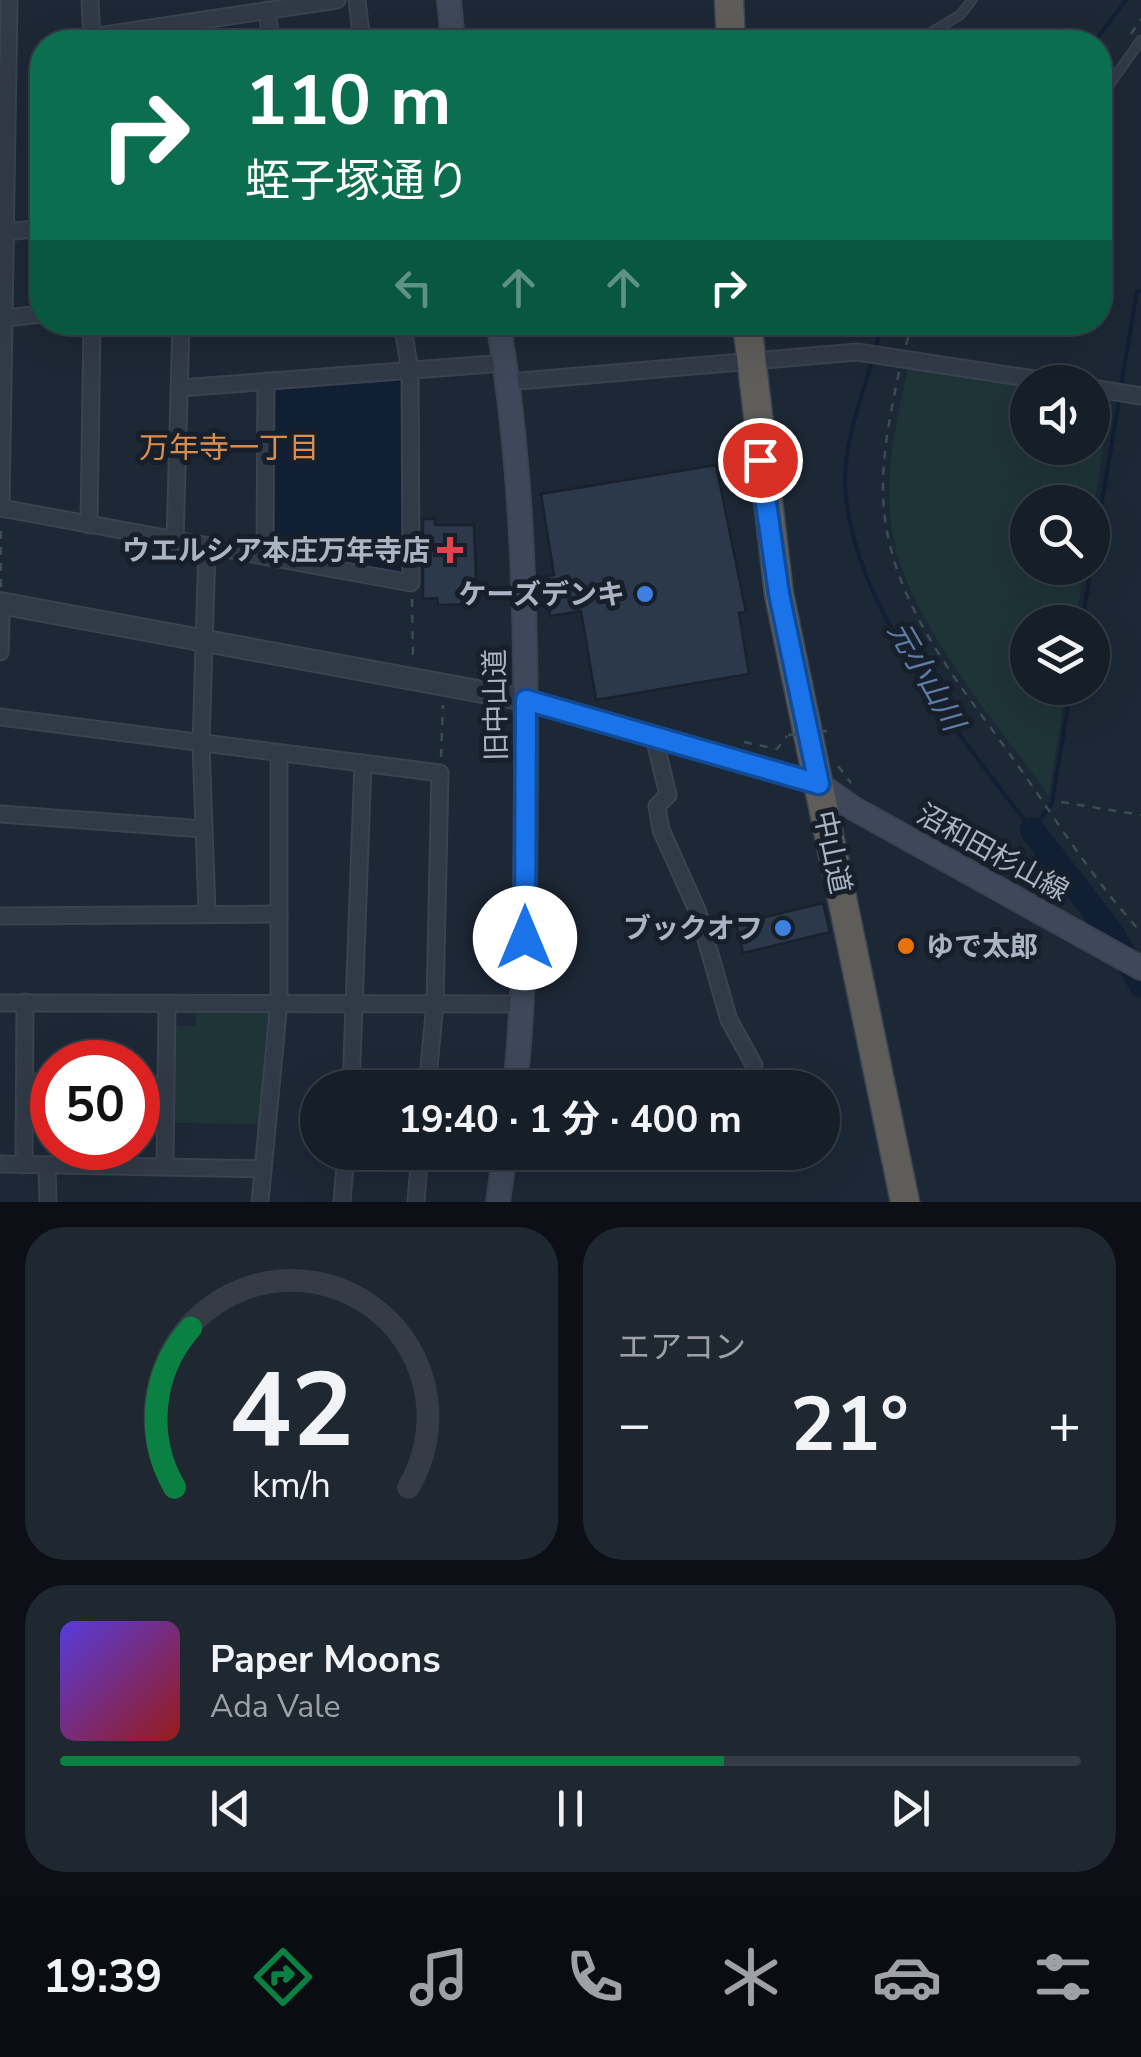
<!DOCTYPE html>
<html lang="ja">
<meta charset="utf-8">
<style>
:root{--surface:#161e28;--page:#1f2730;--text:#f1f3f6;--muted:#9ea2a8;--line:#353c45;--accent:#0b8043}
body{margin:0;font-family:"Nunito Sans","Noto Sans JP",sans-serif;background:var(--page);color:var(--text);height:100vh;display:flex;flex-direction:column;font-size:38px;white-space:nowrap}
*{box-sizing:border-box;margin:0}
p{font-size:32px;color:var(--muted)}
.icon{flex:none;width:55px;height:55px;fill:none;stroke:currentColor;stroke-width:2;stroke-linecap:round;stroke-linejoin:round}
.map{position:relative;height:1202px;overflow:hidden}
.drawer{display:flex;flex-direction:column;gap:25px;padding:25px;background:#0c1016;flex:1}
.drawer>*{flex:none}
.hud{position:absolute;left:30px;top:30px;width:1082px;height:305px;border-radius:40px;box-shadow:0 10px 40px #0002,0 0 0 2px var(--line);background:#0b6e4f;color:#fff;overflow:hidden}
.buttons{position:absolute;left:1010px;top:365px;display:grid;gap:20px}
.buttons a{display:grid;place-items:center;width:100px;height:100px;border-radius:50%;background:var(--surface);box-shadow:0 10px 40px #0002,0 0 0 2px var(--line);font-size:50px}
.speed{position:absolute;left:30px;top:1040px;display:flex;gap:20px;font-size:50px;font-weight:700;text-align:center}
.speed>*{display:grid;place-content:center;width:130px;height:130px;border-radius:50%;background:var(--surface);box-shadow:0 10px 40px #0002,0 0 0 2px var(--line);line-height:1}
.speed .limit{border:15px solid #d22;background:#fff;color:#111}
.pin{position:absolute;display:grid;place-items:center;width:85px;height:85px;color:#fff;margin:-42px;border:5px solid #fff;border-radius:50%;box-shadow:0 2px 10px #0007}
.me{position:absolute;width:110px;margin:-55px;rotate:0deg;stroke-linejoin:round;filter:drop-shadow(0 0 8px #0008)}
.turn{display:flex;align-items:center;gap:35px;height:210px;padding:0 50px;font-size:45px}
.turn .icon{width:130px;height:130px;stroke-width:2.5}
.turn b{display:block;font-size:70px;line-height:85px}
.lanes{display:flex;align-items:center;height:95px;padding:0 50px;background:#0003;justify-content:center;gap:50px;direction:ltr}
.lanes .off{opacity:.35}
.big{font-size:75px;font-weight:700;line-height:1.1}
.drawer .widget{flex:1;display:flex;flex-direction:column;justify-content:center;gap:15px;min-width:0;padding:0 35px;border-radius:40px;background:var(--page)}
.drawer .dial{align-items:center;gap:0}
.dial svg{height:260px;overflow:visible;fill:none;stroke:var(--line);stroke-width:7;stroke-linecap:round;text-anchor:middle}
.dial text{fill:var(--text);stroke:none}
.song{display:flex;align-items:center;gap:30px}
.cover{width:120px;height:120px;border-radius:15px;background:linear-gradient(135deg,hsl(250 70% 55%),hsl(0 70% 35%))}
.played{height:10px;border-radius:5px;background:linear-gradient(90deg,var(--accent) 65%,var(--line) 65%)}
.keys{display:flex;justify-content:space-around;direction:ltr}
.heat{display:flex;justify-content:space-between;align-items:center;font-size:55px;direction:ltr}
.drawer .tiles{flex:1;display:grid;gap:25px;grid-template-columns:1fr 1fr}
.widget:last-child{grid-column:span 2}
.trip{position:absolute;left:300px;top:1070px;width:540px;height:100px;border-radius:50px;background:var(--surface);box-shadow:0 10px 40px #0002,0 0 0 2px var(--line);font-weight:700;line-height:100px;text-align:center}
.tab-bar{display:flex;height:160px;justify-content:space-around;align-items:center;background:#090c10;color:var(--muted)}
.tab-bar .icon{width:70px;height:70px}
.tab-bar .active{color:var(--accent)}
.tab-bar b{font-size:45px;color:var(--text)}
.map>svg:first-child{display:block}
.green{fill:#1f3437}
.water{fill:#111f34}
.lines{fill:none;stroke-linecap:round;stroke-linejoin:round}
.stream{stroke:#111f34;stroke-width:4}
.river{stroke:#111f34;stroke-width:25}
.building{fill:#2c394b;stroke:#18212d;stroke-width:2.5}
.service-casing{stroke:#3a4350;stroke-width:11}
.minor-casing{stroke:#3a4350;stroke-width:19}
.tertiary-casing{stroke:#3a4350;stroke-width:24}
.secondary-casing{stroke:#3a4350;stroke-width:26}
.trunk-casing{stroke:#3b4451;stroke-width:31}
.path{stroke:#384e50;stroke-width:2.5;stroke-dasharray:8 8;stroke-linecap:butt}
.service{stroke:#313a47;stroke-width:8}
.minor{stroke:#313a47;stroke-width:15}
.tertiary{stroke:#313a47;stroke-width:20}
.secondary{stroke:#3e485a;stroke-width:22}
.trunk{stroke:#5e5d5a;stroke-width:28}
.path-bridge{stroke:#384e50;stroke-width:2.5;stroke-dasharray:8 8;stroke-linecap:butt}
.route-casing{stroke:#114b97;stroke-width:25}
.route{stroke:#1a73e8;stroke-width:18}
.health-dot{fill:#e0444e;stroke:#171f2b;stroke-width:4}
.shop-dot{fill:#3f7fe0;stroke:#171f2b;stroke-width:4}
.food-dot{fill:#e8710a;stroke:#171f2b;stroke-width:4}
.labels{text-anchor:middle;stroke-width:10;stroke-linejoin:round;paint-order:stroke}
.poi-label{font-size:28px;font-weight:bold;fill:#aab4c4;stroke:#171f2b;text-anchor:end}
.street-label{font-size:28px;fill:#aab4c4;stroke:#171f2b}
.neighbourhood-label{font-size:30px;fill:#da8d50;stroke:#171f2b}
.water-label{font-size:30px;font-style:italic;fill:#607da7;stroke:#171f2b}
</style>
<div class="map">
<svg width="1141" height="1202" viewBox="0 0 1141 1202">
<rect width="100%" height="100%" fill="#1d2836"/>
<g class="green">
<path d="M908,368L1027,387L1028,448H1092L1093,397L1110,400L1093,515L1092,502H1028V568H1084L1076,622H1028V688H1066L1049,796C999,726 907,619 893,535C883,478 896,423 908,368Z"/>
<path d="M267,1009L273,1017L260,1124L171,1123L173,1026H196L195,1011Z"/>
</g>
<path class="water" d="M399,376L404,381L406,568L400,574L277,551L269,541L271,391Z"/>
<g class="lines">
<g class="stream">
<path d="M1094,42L1126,0"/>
<path d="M875,348L884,322"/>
<path d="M873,357C862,397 844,442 845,484C850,605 962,738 1032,830L1052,803L1071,688"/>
<path d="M1121,386L1137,291H1141"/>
<path d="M1092,560L1120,395"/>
<path d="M1082,622L1091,568"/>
</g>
<path class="river" d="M1032,830L1113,935L1141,985"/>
</g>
<g class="building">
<path d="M716,465L746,612L739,613L749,674L596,700L581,611L550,616L544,577L554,575L541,494Z"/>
<path d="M423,519H435V525H474L477,604L438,605L437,598L423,599Z"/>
<path d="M823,903L830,932L743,953L736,924Z"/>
</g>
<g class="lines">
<g class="service-casing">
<g id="service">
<path d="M915,42L960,15L972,0"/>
<path d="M1102,95L1141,40"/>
</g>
</g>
<g class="minor-casing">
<g id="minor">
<path d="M9,0L1,508L411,583L410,371L402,322"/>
<path d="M90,0L92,42"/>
<path d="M357,0L362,42"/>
<path d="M267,10L271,42"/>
<path d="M91,37L337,0"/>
<path d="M6,232L42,228"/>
<path d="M5,318L42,314"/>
<path d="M508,382L857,352L1054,382"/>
<path d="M180,388L505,363"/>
<path d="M1092,388L1141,396"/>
<path d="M89,525L92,322"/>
<path d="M175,542L181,322"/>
<path d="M265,555L266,381"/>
<path d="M0,652L1,619"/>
<path d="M0,717L440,773L435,1003L427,1088"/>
<path d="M654,737L668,795L657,806L661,830L698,912L729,1020L754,1065"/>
<path d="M0,814L204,829"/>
<path d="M207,911L201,744L207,548"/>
<path d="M0,916L279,914"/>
<path d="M0,1003L524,1004"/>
<path d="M26,1082H52"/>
<path d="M138,1085H165"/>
<path d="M351,1088L363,763"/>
<path d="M0,1164L263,1169"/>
<path d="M24,1165L25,1002"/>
<path d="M165,1166L167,1003"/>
<path d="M47,1167L48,1202"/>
<path d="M260,1202L279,1002V754"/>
<path d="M342,1202L346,1152"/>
<path d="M416,1202L420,1152"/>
</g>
</g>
<g class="tertiary-casing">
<path id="tertiary" d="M0,603L526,700L819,784"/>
</g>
<g class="secondary-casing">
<g id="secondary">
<path d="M449,0L453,42"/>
<path d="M498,322C524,472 526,625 526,777C525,881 526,984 515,1088"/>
<path d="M819,784L853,808L1141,968"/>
<path d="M498,1202L505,1152"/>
</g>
</g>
<g class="trunk-casing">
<g id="trunk">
<path d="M729,0L731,42"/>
<path d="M747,322L779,594L905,1202"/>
</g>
</g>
<g class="path">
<path d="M1131,34L1141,19"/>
<path d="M906,345L913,322"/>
<path d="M899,372C887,430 875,486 890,545C910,629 970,697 1019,767C1059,824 1094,881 1141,932"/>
<path d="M1,587V525"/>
<path d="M412,599L413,661"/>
<path d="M744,742L777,749L787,736"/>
<path d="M441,757L443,705"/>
<path d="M838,766L851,783"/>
<path d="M1061,802L1141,815"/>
</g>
<use href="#service" class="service"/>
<use href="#minor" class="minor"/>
<use href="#tertiary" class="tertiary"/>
<use href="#secondary" class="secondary"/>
<use href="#trunk" class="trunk"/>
<path class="path-bridge" d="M788,735L827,731"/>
</g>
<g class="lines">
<g class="route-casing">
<path id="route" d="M525,938L526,700L819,784L779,594L760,460"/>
</g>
<use href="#route" class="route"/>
</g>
<path class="health-dot" d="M445 535h10v10h10v10h-10v10h-10v-10h-10v-10h10z"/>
<g class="shop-dot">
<circle cx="645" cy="594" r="10"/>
<circle cx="783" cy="928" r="10"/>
</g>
<circle class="food-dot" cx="906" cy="946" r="10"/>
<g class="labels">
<g class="poi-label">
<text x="430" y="560">ウエルシア本庄万年寺店</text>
<text x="625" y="604">ケーズデンキ</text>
<text x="763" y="938">ブックオフ</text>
<text x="926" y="956" text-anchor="start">ゆで太郎</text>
</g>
<g class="street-label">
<text transform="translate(495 705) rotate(-91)" y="10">旧中山道</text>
<text transform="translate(833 852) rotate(78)" y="10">中山道</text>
<text transform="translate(993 852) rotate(29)" y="10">沼和田杉山線</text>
</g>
<g class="neighbourhood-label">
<text x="229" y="458">万年寺一丁目</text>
</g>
<g class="water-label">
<text transform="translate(926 676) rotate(60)" y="10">元小山川</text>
</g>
</g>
</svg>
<div class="buttons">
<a><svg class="icon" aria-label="sound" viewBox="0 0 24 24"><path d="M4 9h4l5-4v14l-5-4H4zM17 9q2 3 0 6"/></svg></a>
<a><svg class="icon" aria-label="search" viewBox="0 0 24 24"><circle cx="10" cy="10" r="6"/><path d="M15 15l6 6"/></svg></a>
<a><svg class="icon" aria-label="layers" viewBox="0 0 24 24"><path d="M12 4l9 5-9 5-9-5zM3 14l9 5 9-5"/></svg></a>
</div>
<div class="speed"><div class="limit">50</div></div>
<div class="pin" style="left:760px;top:460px;background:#d93025"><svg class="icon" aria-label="arrive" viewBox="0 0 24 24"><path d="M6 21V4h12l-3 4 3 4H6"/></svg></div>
<svg class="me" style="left:525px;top:938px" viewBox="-20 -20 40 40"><circle r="19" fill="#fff"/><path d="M0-13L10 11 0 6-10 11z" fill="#1a73e8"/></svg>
<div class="trip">19:40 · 1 分 · 400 m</div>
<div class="hud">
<div class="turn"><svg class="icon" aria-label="right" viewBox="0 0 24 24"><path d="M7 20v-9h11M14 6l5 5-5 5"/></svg><div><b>110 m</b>蛭子塚通り</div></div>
<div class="lanes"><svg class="icon off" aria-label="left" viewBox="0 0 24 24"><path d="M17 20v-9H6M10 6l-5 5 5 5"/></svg><svg class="icon off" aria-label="ahead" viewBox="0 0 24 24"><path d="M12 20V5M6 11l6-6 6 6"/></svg><svg class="icon off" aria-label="ahead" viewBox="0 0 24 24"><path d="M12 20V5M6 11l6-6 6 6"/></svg><svg class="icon" aria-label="right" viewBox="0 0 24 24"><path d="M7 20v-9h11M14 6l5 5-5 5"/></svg></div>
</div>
</div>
<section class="drawer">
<div class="tiles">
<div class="widget dial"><svg viewBox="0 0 100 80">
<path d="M14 69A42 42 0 1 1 86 69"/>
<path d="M14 69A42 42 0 0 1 19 20" stroke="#0b8043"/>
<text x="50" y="56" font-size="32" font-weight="700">42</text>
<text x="50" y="72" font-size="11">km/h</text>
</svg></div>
<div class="widget"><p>エアコン</p>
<div class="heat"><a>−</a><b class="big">21°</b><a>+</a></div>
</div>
<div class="widget">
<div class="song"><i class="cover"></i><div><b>Paper Moons</b><p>Ada Vale</p></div></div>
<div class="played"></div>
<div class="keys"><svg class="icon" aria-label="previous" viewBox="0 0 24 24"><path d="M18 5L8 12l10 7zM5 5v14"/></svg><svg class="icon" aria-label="pause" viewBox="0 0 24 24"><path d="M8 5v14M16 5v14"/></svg><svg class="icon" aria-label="next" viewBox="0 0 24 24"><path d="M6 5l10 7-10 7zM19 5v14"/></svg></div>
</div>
</div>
</section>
<nav class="tab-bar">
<b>19:39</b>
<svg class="icon active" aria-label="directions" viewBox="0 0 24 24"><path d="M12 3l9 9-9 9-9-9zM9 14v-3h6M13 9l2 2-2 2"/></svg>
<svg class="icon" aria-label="music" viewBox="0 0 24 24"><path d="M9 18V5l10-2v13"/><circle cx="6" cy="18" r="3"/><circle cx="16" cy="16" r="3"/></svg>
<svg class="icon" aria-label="phone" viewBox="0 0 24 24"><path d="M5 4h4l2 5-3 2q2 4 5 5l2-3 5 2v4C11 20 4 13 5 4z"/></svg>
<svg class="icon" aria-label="climate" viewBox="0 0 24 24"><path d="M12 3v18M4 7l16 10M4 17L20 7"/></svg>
<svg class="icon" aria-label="car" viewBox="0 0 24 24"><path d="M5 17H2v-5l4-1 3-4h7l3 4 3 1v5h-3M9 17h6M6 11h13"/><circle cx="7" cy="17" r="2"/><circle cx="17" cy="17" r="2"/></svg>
<svg class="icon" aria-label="filters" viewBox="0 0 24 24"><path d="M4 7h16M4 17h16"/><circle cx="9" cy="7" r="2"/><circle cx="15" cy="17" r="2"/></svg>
</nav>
